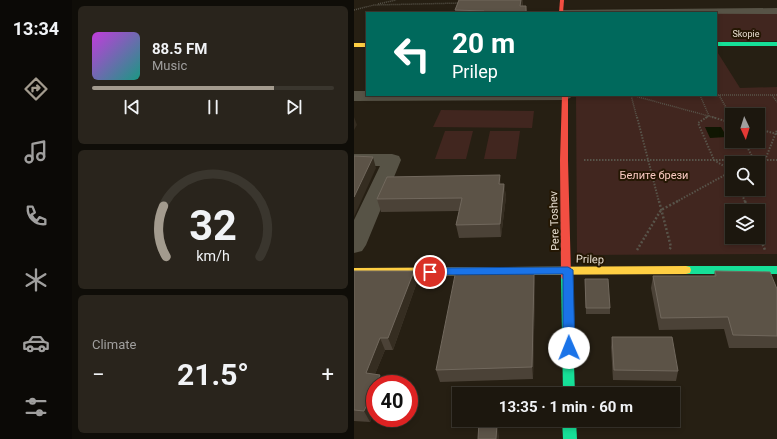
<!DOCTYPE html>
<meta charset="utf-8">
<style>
:root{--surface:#1c170e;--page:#29241c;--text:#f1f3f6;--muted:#a09f9e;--line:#3a362e;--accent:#a39b8e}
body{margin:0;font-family:Roboto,sans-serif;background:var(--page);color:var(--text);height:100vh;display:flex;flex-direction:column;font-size:15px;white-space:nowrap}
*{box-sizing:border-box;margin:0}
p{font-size:13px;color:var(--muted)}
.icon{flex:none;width:22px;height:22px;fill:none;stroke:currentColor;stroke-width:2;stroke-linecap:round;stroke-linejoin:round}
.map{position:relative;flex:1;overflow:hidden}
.side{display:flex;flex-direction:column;gap:6px;padding:6px;background:#0f0d08;width:282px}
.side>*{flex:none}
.guide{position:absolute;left:12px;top:12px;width:351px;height:84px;border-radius:0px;box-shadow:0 2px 6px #0003,0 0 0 1px var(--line);background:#00695c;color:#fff;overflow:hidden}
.needle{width:26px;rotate:176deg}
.tools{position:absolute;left:371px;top:108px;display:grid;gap:8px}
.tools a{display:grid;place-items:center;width:40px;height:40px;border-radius:0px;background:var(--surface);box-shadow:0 2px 6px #0003,0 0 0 1px var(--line);font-size:20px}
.speed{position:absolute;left:12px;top:375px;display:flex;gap:8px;font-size:20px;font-weight:700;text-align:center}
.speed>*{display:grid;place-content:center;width:52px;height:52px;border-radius:50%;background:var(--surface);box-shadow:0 2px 6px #0003,0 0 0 1px var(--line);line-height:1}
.speed .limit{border:6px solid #d22;background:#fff;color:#111}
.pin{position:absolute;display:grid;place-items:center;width:34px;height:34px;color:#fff;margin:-17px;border:2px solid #fff;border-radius:50%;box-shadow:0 1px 4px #0007}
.me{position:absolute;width:44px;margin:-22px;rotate:359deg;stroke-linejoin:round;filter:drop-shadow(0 0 3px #0008)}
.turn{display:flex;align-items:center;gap:14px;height:84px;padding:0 20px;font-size:18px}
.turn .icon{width:52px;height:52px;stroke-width:2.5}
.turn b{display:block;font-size:28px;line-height:34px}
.big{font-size:30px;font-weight:700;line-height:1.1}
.side .tile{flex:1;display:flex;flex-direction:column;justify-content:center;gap:6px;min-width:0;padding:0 14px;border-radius:6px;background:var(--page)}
.side .dial{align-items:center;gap:0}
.dial svg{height:104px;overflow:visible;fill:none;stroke:var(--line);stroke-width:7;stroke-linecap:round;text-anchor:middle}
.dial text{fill:var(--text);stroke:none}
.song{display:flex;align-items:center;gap:12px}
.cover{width:48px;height:48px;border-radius:6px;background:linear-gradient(135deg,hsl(290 70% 55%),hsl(170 70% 35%))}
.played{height:4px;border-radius:2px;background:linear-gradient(90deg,var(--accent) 75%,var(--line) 75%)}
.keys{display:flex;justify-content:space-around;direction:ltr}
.heat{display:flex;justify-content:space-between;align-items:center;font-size:22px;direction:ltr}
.trip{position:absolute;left:98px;top:387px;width:228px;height:40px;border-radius:0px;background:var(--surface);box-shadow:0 2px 6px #0003,0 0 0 1px var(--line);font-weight:700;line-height:40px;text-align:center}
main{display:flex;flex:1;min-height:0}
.dock{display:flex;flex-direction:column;width:72px;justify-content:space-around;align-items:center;background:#0b0906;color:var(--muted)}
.dock .icon{width:28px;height:28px}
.dock .current{color:var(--accent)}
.dock b{font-size:18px;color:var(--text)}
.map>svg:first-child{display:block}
.green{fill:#41261f;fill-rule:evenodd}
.water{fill:#101602}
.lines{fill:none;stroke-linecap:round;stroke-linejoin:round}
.path-far2{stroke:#58544a;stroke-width:1.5;stroke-dasharray:1 1;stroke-linecap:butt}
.path-far1{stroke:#58544a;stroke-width:2;stroke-dasharray:1.5 1.5;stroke-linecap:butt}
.path{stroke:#58544a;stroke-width:2.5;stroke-dasharray:2 2;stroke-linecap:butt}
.street{fill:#575346;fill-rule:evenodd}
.fast{fill:#16e098;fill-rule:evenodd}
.slow{fill:#ffcf43;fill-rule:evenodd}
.jam{fill:#f24e42;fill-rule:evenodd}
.wall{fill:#4b4237}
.shaded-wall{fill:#352d21}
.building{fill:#5c5347;stroke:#71685d}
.route{fill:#1a73e8;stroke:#114b97}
.labels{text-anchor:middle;stroke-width:4;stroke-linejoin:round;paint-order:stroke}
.far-street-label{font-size:9px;fill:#e7ded1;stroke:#241703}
.park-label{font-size:11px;fill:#f8c9c0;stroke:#241703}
.street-label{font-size:11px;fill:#e7ded1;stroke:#241703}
</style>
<main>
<nav class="dock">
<b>13:34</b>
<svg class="icon current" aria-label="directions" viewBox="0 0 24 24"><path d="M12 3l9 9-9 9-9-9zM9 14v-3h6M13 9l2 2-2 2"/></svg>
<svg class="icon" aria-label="music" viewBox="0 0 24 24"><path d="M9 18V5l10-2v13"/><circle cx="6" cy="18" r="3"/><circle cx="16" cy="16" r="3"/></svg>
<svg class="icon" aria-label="phone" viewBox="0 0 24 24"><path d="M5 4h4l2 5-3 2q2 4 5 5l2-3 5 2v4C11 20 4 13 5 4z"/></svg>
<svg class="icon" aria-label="climate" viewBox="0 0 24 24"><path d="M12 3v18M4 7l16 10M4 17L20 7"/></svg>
<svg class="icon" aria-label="car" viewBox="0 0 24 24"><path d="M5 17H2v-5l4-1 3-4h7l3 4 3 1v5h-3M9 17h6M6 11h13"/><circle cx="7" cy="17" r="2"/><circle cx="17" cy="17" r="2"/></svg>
<svg class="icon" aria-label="filters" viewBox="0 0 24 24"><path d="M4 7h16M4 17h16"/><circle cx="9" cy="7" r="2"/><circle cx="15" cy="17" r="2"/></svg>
</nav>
<section class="side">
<div class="tile">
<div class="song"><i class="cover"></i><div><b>88.5 FM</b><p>Music</p></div></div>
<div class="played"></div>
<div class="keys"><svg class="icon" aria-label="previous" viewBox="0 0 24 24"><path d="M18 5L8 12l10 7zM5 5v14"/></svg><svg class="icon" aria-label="pause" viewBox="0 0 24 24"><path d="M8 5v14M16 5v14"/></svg><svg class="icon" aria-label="next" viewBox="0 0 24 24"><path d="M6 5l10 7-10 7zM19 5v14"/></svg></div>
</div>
<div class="tile dial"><svg viewBox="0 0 100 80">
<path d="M14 69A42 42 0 1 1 86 69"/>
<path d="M14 69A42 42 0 0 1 12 30" stroke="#a39b8e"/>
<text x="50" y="56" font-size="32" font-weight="700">32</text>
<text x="50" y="72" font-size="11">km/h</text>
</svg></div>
<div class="tile"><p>Climate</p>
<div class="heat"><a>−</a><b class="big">21.5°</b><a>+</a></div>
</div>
</section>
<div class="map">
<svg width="423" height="439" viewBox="0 0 423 439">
<rect width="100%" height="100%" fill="#261f13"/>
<g class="green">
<path d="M362,13H423V41L362,42Z"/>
<path d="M362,50L386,88L423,87V254L223,255L222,95H362ZM378,115H404V141H378ZM378,163H404V189H378ZM378,211H404V237H378Z"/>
<path d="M87,110L180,111L178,128L79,127Z"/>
<path d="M91,131H119L112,159H81Z"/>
<path d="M136,131H166L162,159H130Z"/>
</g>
<path class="water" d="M351,127H367L373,137L356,138Z"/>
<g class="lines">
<g class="path-far2">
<path d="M24,4L42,0"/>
<path d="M0,10L20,5L107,3"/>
<path d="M230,95H330"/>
<path d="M346,95L355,116L351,118"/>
<path d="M362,95H423"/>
<path d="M365,95L378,118"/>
<path d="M418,95L423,102"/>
<path d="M283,118L277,95L362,118"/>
</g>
<g class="path-far1">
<path d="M283,117L305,202"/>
<path d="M353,117L344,123L360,160L378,171"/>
<path d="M358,117L378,123"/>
<path d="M377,117L378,119"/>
<path d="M404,129L423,134"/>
<path d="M390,141L400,160L394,163"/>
<path d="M230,160H423"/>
<path d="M411,160L423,130"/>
<path d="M386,189L391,202"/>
<path d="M322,202L378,171"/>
</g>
<g class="path">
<path d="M305,201L317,247L315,250"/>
<path d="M391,201L395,211"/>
<path d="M404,233L411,250"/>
<path d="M283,250L307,210L324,201"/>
</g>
<g class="street">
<path d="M423,8V14L201,13L207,10Z"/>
<path d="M0,91H13V95H219L216,98L211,100L0,101Z"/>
<path d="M0,154H38L45,156L47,160L12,245L8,251L0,253V220L26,166H0Z"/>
</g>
<g class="fast">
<rect x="362" y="42" width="61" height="4"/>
<path d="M332,266H423V274H332L328,273L327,270L328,267Z"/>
<path d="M212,272L216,273L217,276L221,394H209L207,276L208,273Z"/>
<path d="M208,420H222L223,439H209Z"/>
</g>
<g class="slow">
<rect x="0" y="43" width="13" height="4"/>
<path d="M332,266L336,267L337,270L336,273L332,274L0,276V268Z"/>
</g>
<g class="jam">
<path d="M206,0H210L209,13H205Z"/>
<path d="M208,95H214V160L217,276L216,279H208L207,276L206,160Z"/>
</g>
</g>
<g class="wall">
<path d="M105,0H169V6H172L173,13H102L101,10Z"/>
<path d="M150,184L152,197L147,237L105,238L102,225L105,211L27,212L23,199Z"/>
<path d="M0,271L63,282L39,350H31L21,374V410L16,422L0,421Z"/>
<path d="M361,271L423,289V348H375L370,329L305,330L297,288L299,276H360Z"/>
<path d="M180,275L181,287L179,379L86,382L82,370Z"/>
<path d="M231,279L256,308V314H232Z"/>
<path d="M258,337L324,371L322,381L259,380L257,347Z"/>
</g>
<g class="shaded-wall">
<path d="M167,0H169L168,13L166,6Z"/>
<path d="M0,117L3,125L0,130Z"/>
<path d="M19,157L22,168L0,217V197Z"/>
<path d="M146,175L147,188L145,184Z"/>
<path d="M150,184L152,197L147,237L146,224Z"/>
<path d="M60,271L63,282L39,350L34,338Z"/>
<path d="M180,275L181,287L179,379L178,367Z"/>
<path d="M26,338L31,350L17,384L12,373Z"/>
<path d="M26,375L30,384H22Z"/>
<path d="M21,387V410L16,422L10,411Z"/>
<path d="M143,424L145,436V439H142Z"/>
</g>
<g class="building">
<path d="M105,0H167L166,6H172V13H130V11L101,10Z"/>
<path d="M0,156L19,157L0,197Z"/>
<path d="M146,175L145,184H150L146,224L102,225L108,198L23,199L33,177Z"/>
<path d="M174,269L180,275L178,367L82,370L102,270Z"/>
<path d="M0,271H60L34,338H26L12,373L26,375L22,384H21V387L10,411L0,410Z"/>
<path d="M361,271L416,272L423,289V336L379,335L374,317L307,318L299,276H362Z"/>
<path d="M231,279H254L256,308H232Z"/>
<path d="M258,337H318L324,371L260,370Z"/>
<path d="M125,422L143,424L142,439H124Z"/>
</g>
<path class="route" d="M214,267L219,270L221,348L219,351L215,353L210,351L209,348V274L76,275L71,272L76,268Z"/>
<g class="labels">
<g class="far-street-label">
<text x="392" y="37">Skopie</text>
</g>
<g class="park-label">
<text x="300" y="179">Белите брези</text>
</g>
<g class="street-label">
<text transform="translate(200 221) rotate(-92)" y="4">Pere Toshev</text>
<text transform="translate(236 259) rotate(2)" y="4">Prilep</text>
</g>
</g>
</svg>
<div class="tools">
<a><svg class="needle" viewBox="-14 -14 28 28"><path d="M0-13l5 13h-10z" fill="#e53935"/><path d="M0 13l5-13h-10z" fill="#a09f9e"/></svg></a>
<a><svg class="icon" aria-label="search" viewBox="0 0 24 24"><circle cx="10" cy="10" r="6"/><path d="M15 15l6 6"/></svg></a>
<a><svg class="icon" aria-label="layers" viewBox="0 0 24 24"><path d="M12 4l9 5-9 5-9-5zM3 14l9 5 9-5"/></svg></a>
</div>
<div class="speed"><div class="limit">40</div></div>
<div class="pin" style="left:76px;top:272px;background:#d93025"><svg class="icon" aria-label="arrive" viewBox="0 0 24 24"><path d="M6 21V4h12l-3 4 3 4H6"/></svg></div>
<svg class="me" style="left:215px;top:348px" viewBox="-20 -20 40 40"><circle r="19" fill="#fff"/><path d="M0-13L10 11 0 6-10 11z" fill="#1a73e8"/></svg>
<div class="trip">13:35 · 1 min · 60 m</div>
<div class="guide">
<div class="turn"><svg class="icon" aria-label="left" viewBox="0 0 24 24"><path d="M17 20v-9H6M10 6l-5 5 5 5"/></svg><div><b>20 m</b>Prilep</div></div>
</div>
</div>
</main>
